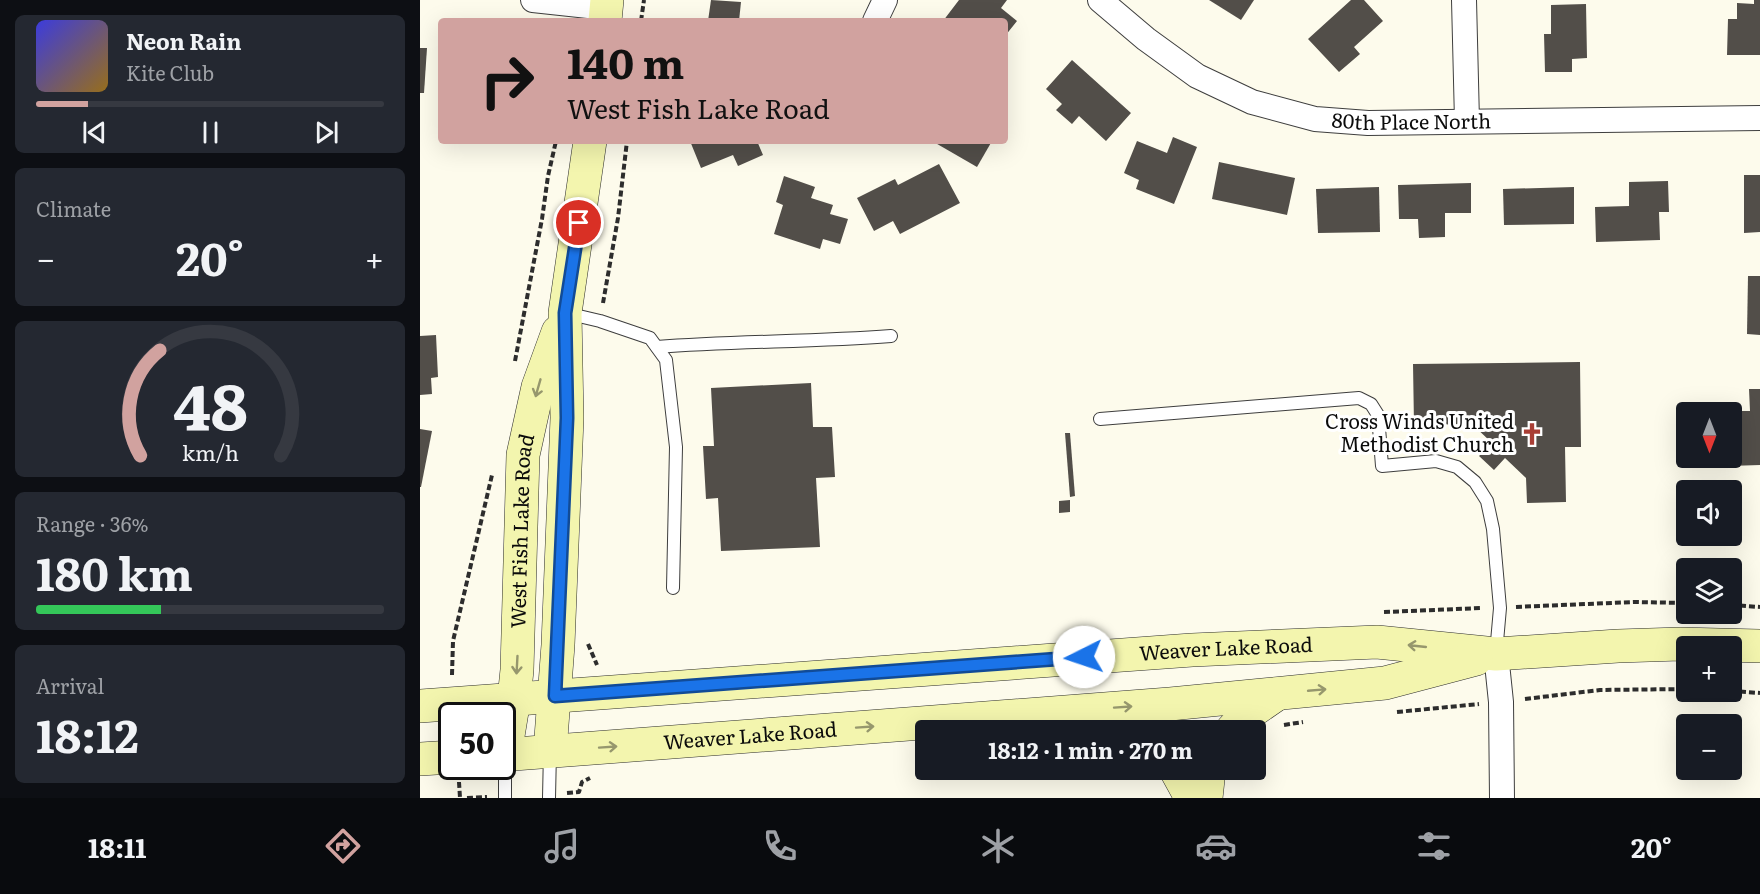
<!DOCTYPE html>
<meta charset="utf-8">
<style>
:root{--surface:#171b24;--page:#242831;--text:#f1f3f6;--muted:#9ea1a6;--line:#363941;--accent:#d1a29f}
body{margin:0;font-family:Literata,serif;background:var(--page);color:var(--text);height:100vh;display:flex;flex-direction:column;font-size:22px;white-space:nowrap}
*{box-sizing:border-box;margin:0}
p{font-size:20px;color:var(--muted)}
.icon{flex:none;width:33px;height:33px;fill:none;stroke:currentColor;stroke-width:2;stroke-linecap:round;stroke-linejoin:round}
.map{position:relative;flex:1;overflow:hidden}
.details{display:flex;flex-direction:column;gap:15px;padding:15px;background:#0d0f14;width:420px}
.details>*{flex:none}
.top-card{position:absolute;left:18px;top:18px;width:570px;height:126px;border-radius:6px;box-shadow:0 6px 24px #0002;background:#d1a29f;color:#111;overflow:hidden}
.needle{width:39px;rotate:180deg}
.fabs{position:absolute;left:1256px;top:402px;display:grid;gap:12px}
.fabs a{display:grid;place-items:center;width:66px;height:66px;border-radius:6px;background:var(--surface);box-shadow:0 6px 24px #0002;font-size:30px}
.speed{position:absolute;left:18px;top:702px;display:flex;gap:12px;font-size:30px;font-weight:700;text-align:center}
.speed>*{display:grid;place-content:center;width:78px;height:78px;border-radius:50%;background:var(--surface);box-shadow:0 6px 24px #0002;line-height:1}
.speed .limit{border:3px solid #111;border-radius:9px;background:#fff;color:#111}
.pin{position:absolute;display:grid;place-items:center;width:51px;height:51px;color:#fff;margin:-26px;border:3px solid #fff;border-radius:50%;box-shadow:0 2px 6px #0007}
.me{position:absolute;width:66px;margin:-33px;rotate:266deg;stroke-linejoin:round;filter:drop-shadow(0 0 4px #0008)}
.turn{display:flex;align-items:center;gap:21px;height:126px;padding:0 30px;font-size:27px}
.turn .icon{width:78px;height:78px;stroke-width:2.5}
.turn b{display:block;font-size:42px;line-height:51px}
.big{font-size:45px;font-weight:700;line-height:1.1}
.details .card{flex:1;display:flex;flex-direction:column;justify-content:center;gap:9px;min-width:0;padding:0 21px;border-radius:9px;background:var(--page)}
.details .dial{align-items:center;gap:0}
.dial svg{height:156px;overflow:visible;fill:none;stroke:var(--line);stroke-width:7;stroke-linecap:round;text-anchor:middle}
.dial text{fill:var(--text);stroke:none}
.song{display:flex;align-items:center;gap:18px}
.cover{width:72px;height:72px;border-radius:9px;background:linear-gradient(135deg,hsl(240 70% 55%),hsl(40 70% 35%))}
.played{height:6px;border-radius:3px;background:linear-gradient(90deg,var(--accent) 15%,var(--line) 15%)}
.keys{display:flex;justify-content:space-around;direction:ltr}
.heat{display:flex;justify-content:space-between;align-items:center;font-size:33px;direction:ltr}
.charge{height:9px;border-radius:4px;background:linear-gradient(90deg,#34c759 36%,var(--line) 0)}
.trip{position:absolute;left:495px;top:720px;width:351px;height:60px;border-radius:6px;background:var(--surface);box-shadow:0 6px 24px #0002;font-weight:700;line-height:60px;text-align:center}
.dock{display:flex;height:96px;justify-content:space-around;align-items:center;background:#090b0e;color:var(--muted)}
.dock .icon{width:42px;height:42px}
.dock .selected{color:var(--accent)}
.dock b{font-size:27px;color:var(--text)}
main{display:flex;flex:1;min-height:0}
.map>svg:first-child{display:block}
.building{fill:#524e49}
.lines{fill:none;stroke-linecap:round;stroke-linejoin:round}
.lane-casing{stroke:#3e3e3e;stroke-width:14}
.street-casing{stroke:#3e3e3e;stroke-width:26}
.secondary-casing{stroke:#2d2d2d;stroke-width:34}
.path{stroke:#2d2d2d;stroke-width:4;stroke-dasharray:6 3;stroke-linecap:butt}
.lane{stroke:#fff;stroke-width:12}
.street{stroke:#fff;stroke-width:24}
.secondary{stroke:#f3f5ae;stroke-width:33}
.oneway{stroke:#96976d}
.route-casing{stroke:#114b97;stroke-width:15}
.route{stroke:#1a73e8;stroke-width:10}
.labels{text-anchor:middle;stroke-width:6;stroke-linejoin:round;paint-order:stroke}
.street-label{font-size:20px;fill:#0b0b0b;stroke:#fff}
.poi-label{font-size:20px;fill:#0b0b0b;stroke:#fff;text-anchor:end}
</style>
<main>
<section class="details">
<div class="card">
<div class="song"><i class="cover"></i><div><b>Neon Rain</b><p>Kite Club</p></div></div>
<div class="played"></div>
<div class="keys"><svg class="icon" aria-label="previous" viewBox="0 0 24 24"><path d="M18 5L8 12l10 7zM5 5v14"/></svg><svg class="icon" aria-label="pause" viewBox="0 0 24 24"><path d="M8 5v14M16 5v14"/></svg><svg class="icon" aria-label="next" viewBox="0 0 24 24"><path d="M6 5l10 7-10 7zM19 5v14"/></svg></div>
</div>
<div class="card"><p>Climate</p>
<div class="heat"><a>−</a><b class="big">20°</b><a>+</a></div>
</div>
<div class="card dial"><svg viewBox="0 0 100 80">
<path d="M14 69A42 42 0 1 1 86 69"/>
<path d="M14 69A42 42 0 0 1 24 15" stroke="#d1a29f"/>
<text x="50" y="56" font-size="32" font-weight="700">48</text>
<text x="50" y="72" font-size="11">km/h</text>
</svg></div>
<div class="card"><p>Range · 36%</p><b class="big">180 km</b><div class="charge"></div></div>
<div class="card"><p>Arrival</p><b class="big">18:12</b></div>
</section>
<div class="map">
<svg width="1340" height="798" viewBox="0 0 1340 798">
<rect width="100%" height="100%" fill="#fdfbec"/>
<g class="building">
<path d="M291,0L321,2L319,21H288Z"/>
<path d="M539,0H587L581,8L597,21L585,36V21H523Z"/>
<path d="M789,0H834L821,20Z"/>
<path d="M931,0H944L963,21L934,47L940,54L919,72L888,39Z"/>
<path d="M1334,0H1340V55H1307L1308,19H1317V3L1334,4Z"/>
<path d="M1166,4L1167,58L1152,59V72H1125L1124,34H1131V5Z"/>
<path d="M0,48H7L4,93H0Z"/>
<path d="M652,60L711,113L686,141L659,116L652,124L636,110L642,104L626,89Z"/>
<path d="M753,137L777,147L754,204L716,189L719,180L704,173L717,141L747,153Z"/>
<path d="M270,141H337L343,155L318,166L313,155L281,168Z"/>
<path d="M512,141H572L557,167Z"/>
<path d="M799,162L875,178L867,215L792,199Z"/>
<path d="M519,164L540,203L480,234L473,221L454,231L437,198L475,179L478,185Z"/>
<path d="M1324,175H1340V232L1324,233Z"/>
<path d="M364,176L395,187L391,198L413,205L410,214L428,219L420,244L403,239L400,249L354,234L363,205L356,202Z"/>
<path d="M1248,181L1249,212H1239L1240,240L1176,242L1175,207L1209,206V182Z"/>
<path d="M1051,183V213H1025V237L999,238L998,219H979L978,185Z"/>
<path d="M959,187L960,232L898,233L896,189Z"/>
<path d="M1154,187V224L1084,225L1083,189Z"/>
<path d="M1328,276H1340V335L1327,334Z"/>
<path d="M16,335L18,377L11,378L12,394L0,395V336Z"/>
<path d="M1160,362L1161,447H1145L1146,502L1107,503L1106,478L1085,458L1074,470L1059,456L1072,443L1052,424L994,425L993,364Z"/>
<path d="M391,383L393,427H412L415,477L396,478L400,547L301,551L298,498L286,499L283,446H294L291,388Z"/>
<path d="M1329,389H1340V465L1309,466V458H1311V411H1330Z"/>
<path d="M0,429L12,431L1,487H0Z"/>
<path d="M645,433H650L655,496L650,497Z"/>
<path d="M650,500V512L639,513V501Z"/>
</g>
<g class="lines">
<g class="lane-casing">
<g id="lane">
<path d="M146,313L180,321L230,338L246,360L256,447L253,588"/>
<path d="M237,347C315,341 393,342 471,336"/>
<path d="M680,419L939,398L951,404L958,415L962,466L1016,461L1037,467L1055,482L1067,501L1073,529L1080,608L1076,653"/>
<path d="M85,756V798"/>
<path d="M129,798L130,751"/>
</g>
</g>
<g class="street-casing">
<g id="street">
<path d="M113,0L187,8"/>
<path id="s1" d="M680,0L726,39L777,76L832,102L895,119L948,123L1340,118"/>
<path d="M1044,0L1047,121"/>
<path d="M455,21L465,0"/>
<path d="M1076,654L1081,702L1082,798"/>
</g>
</g>
<g class="secondary-casing">
<g id="secondary">
<path d="M185,21L187,0"/>
<path id="s2" d="M0,706L772,650L957,642L1076,654L1198,646L1260,644L1340,646"/>
<path d="M812,730L825,716L857,694"/>
<path d="M130,751L138,645L147,418L145,313L170,141"/>
<path id="s3" d="M85,754L94,699L97,670L103,455L118,387L138,332"/>
<path id="s4" d="M82,755L750,704L965,683L1056,659"/>
<path d="M0,759L32,757"/>
<path d="M756,770L768,792L769,798"/>
<path d="M786,798L789,770"/>
</g>
</g>
<g class="path">
<path d="M221,21L224,0"/>
<path d="M183,303L198,218L207,141"/>
<path d="M95,361L122,219L128,176L136,141"/>
<path d="M1311,605L1340,607"/>
<path d="M1096,607L1214,602L1266,603"/>
<path d="M964,612L1062,608"/>
<path d="M168,644L177,665"/>
<path d="M32,675L33,641L72,475"/>
<path d="M1311,691L1340,693"/>
<path d="M1105,699L1180,690L1266,689"/>
<path d="M977,712L1059,704"/>
<path d="M864,725L883,722"/>
<path d="M39,782L40,798"/>
<path d="M147,793L159,792L162,782L170,778"/>
<path d="M47,798L67,797"/>
</g>
<use href="#lane" class="lane"/>
<use href="#street" class="street"/>
<use href="#secondary" class="secondary"/>
</g>
<defs><path id="oneway-shaft" d="M-6 0H5M1.5-3L5.5 0L1.5 3" fill="none" stroke-width="1.6" stroke-linecap="round" stroke-linejoin="round" transform="scale(1.5)"/></defs>
<g class="oneway">
<use href="#oneway-shaft" transform="translate(118 388) rotate(106)"/>
<use href="#oneway-shaft" transform="translate(997 646) rotate(-174)"/>
<use href="#oneway-shaft" transform="translate(97 665) rotate(93)"/>
<use href="#oneway-shaft" transform="translate(897 690) rotate(-5)"/>
<use href="#oneway-shaft" transform="translate(703 707) rotate(-4)"/>
<use href="#oneway-shaft" transform="translate(445 727) rotate(-4)"/>
<use href="#oneway-shaft" transform="translate(188 747) rotate(-4)"/>
</g>
<g class="lines">
<g class="route-casing">
<path id="route" d="M159,223L145,313L147,418L135,696L664,657"/>
</g>
<use href="#route" class="route"/>
</g>
<defs>
<g id="church-bare" transform="scale(1.8)"><path d="M-1.2-6h2.4v3.5h3.3v2.4h-3.3V6h-2.4V-.1h-3.3v-2.4h3.3Z" fill="#a93e35" stroke="#fff" stroke-width="2.5" paint-order="stroke"/></g>
</defs>
<g fill-rule="evenodd">
<use href="#church-bare" x="1112" y="434"/>
</g>
<g class="labels">
<g class="street-label">
<text dy="7" stroke="none"><textPath href="#s1" startOffset="346">80th Place North</textPath></text>
<text dy="7" stroke="none"><textPath href="#s3" startOffset="224">West Fish Lake Road</textPath></text>
<text dy="7" stroke="none"><textPath href="#s2" startOffset="808">Weaver Lake Road</textPath></text>
<text dy="7" stroke="none"><textPath href="#s4" startOffset="249">Weaver Lake Road</textPath></text>
</g>
<g class="poi-label">
<text x="1094" y="429">Cross Winds United<tspan x="1094" dy="23">Methodist Church</tspan></text>
</g>
</g>
</svg>
<div class="fabs">
<a><svg class="needle" viewBox="-14 -14 28 28"><path d="M0-13l5 13h-10z" fill="#e53935"/><path d="M0 13l5-13h-10z" fill="#9ea1a6"/></svg></a>
<a><svg class="icon" aria-label="sound" viewBox="0 0 24 24"><path d="M4 9h4l5-4v14l-5-4H4zM17 9q2 3 0 6"/></svg></a>
<a><svg class="icon" aria-label="layers" viewBox="0 0 24 24"><path d="M12 4l9 5-9 5-9-5zM3 14l9 5 9-5"/></svg></a>
<a>+</a>
<a>−</a>
</div>
<div class="speed"><div class="limit">50</div></div>
<div class="pin" style="left:159px;top:223px;background:#d93025"><svg class="icon" aria-label="arrive" viewBox="0 0 24 24"><path d="M6 21V4h12l-3 4 3 4H6"/></svg></div>
<svg class="me" style="left:664px;top:657px" viewBox="-20 -20 40 40"><circle r="19" fill="#fff"/><path d="M0-13L10 11 0 6-10 11z" fill="#1a73e8"/></svg>
<div class="trip">18:12 · 1 min · 270 m</div>
<div class="top-card">
<div class="turn"><svg class="icon" aria-label="right" viewBox="0 0 24 24"><path d="M7 20v-9h11M14 6l5 5-5 5"/></svg><div><b>140 m</b>West Fish Lake Road</div></div>
</div>
</div>
</main>
<nav class="dock">
<b>18:11</b>
<svg class="icon selected" aria-label="directions" viewBox="0 0 24 24"><path d="M12 3l9 9-9 9-9-9zM9 14v-3h6M13 9l2 2-2 2"/></svg>
<svg class="icon" aria-label="music" viewBox="0 0 24 24"><path d="M9 18V5l10-2v13"/><circle cx="6" cy="18" r="3"/><circle cx="16" cy="16" r="3"/></svg>
<svg class="icon" aria-label="phone" viewBox="0 0 24 24"><path d="M5 4h4l2 5-3 2q2 4 5 5l2-3 5 2v4C11 20 4 13 5 4z"/></svg>
<svg class="icon" aria-label="climate" viewBox="0 0 24 24"><path d="M12 3v18M4 7l16 10M4 17L20 7"/></svg>
<svg class="icon" aria-label="car" viewBox="0 0 24 24"><path d="M5 17H2v-5l4-1 3-4h7l3 4 3 1v5h-3M9 17h6M6 11h13"/><circle cx="7" cy="17" r="2"/><circle cx="17" cy="17" r="2"/></svg>
<svg class="icon" aria-label="filters" viewBox="0 0 24 24"><path d="M4 7h16M4 17h16"/><circle cx="9" cy="7" r="2"/><circle cx="15" cy="17" r="2"/></svg>
<b>20°</b>
</nav>
